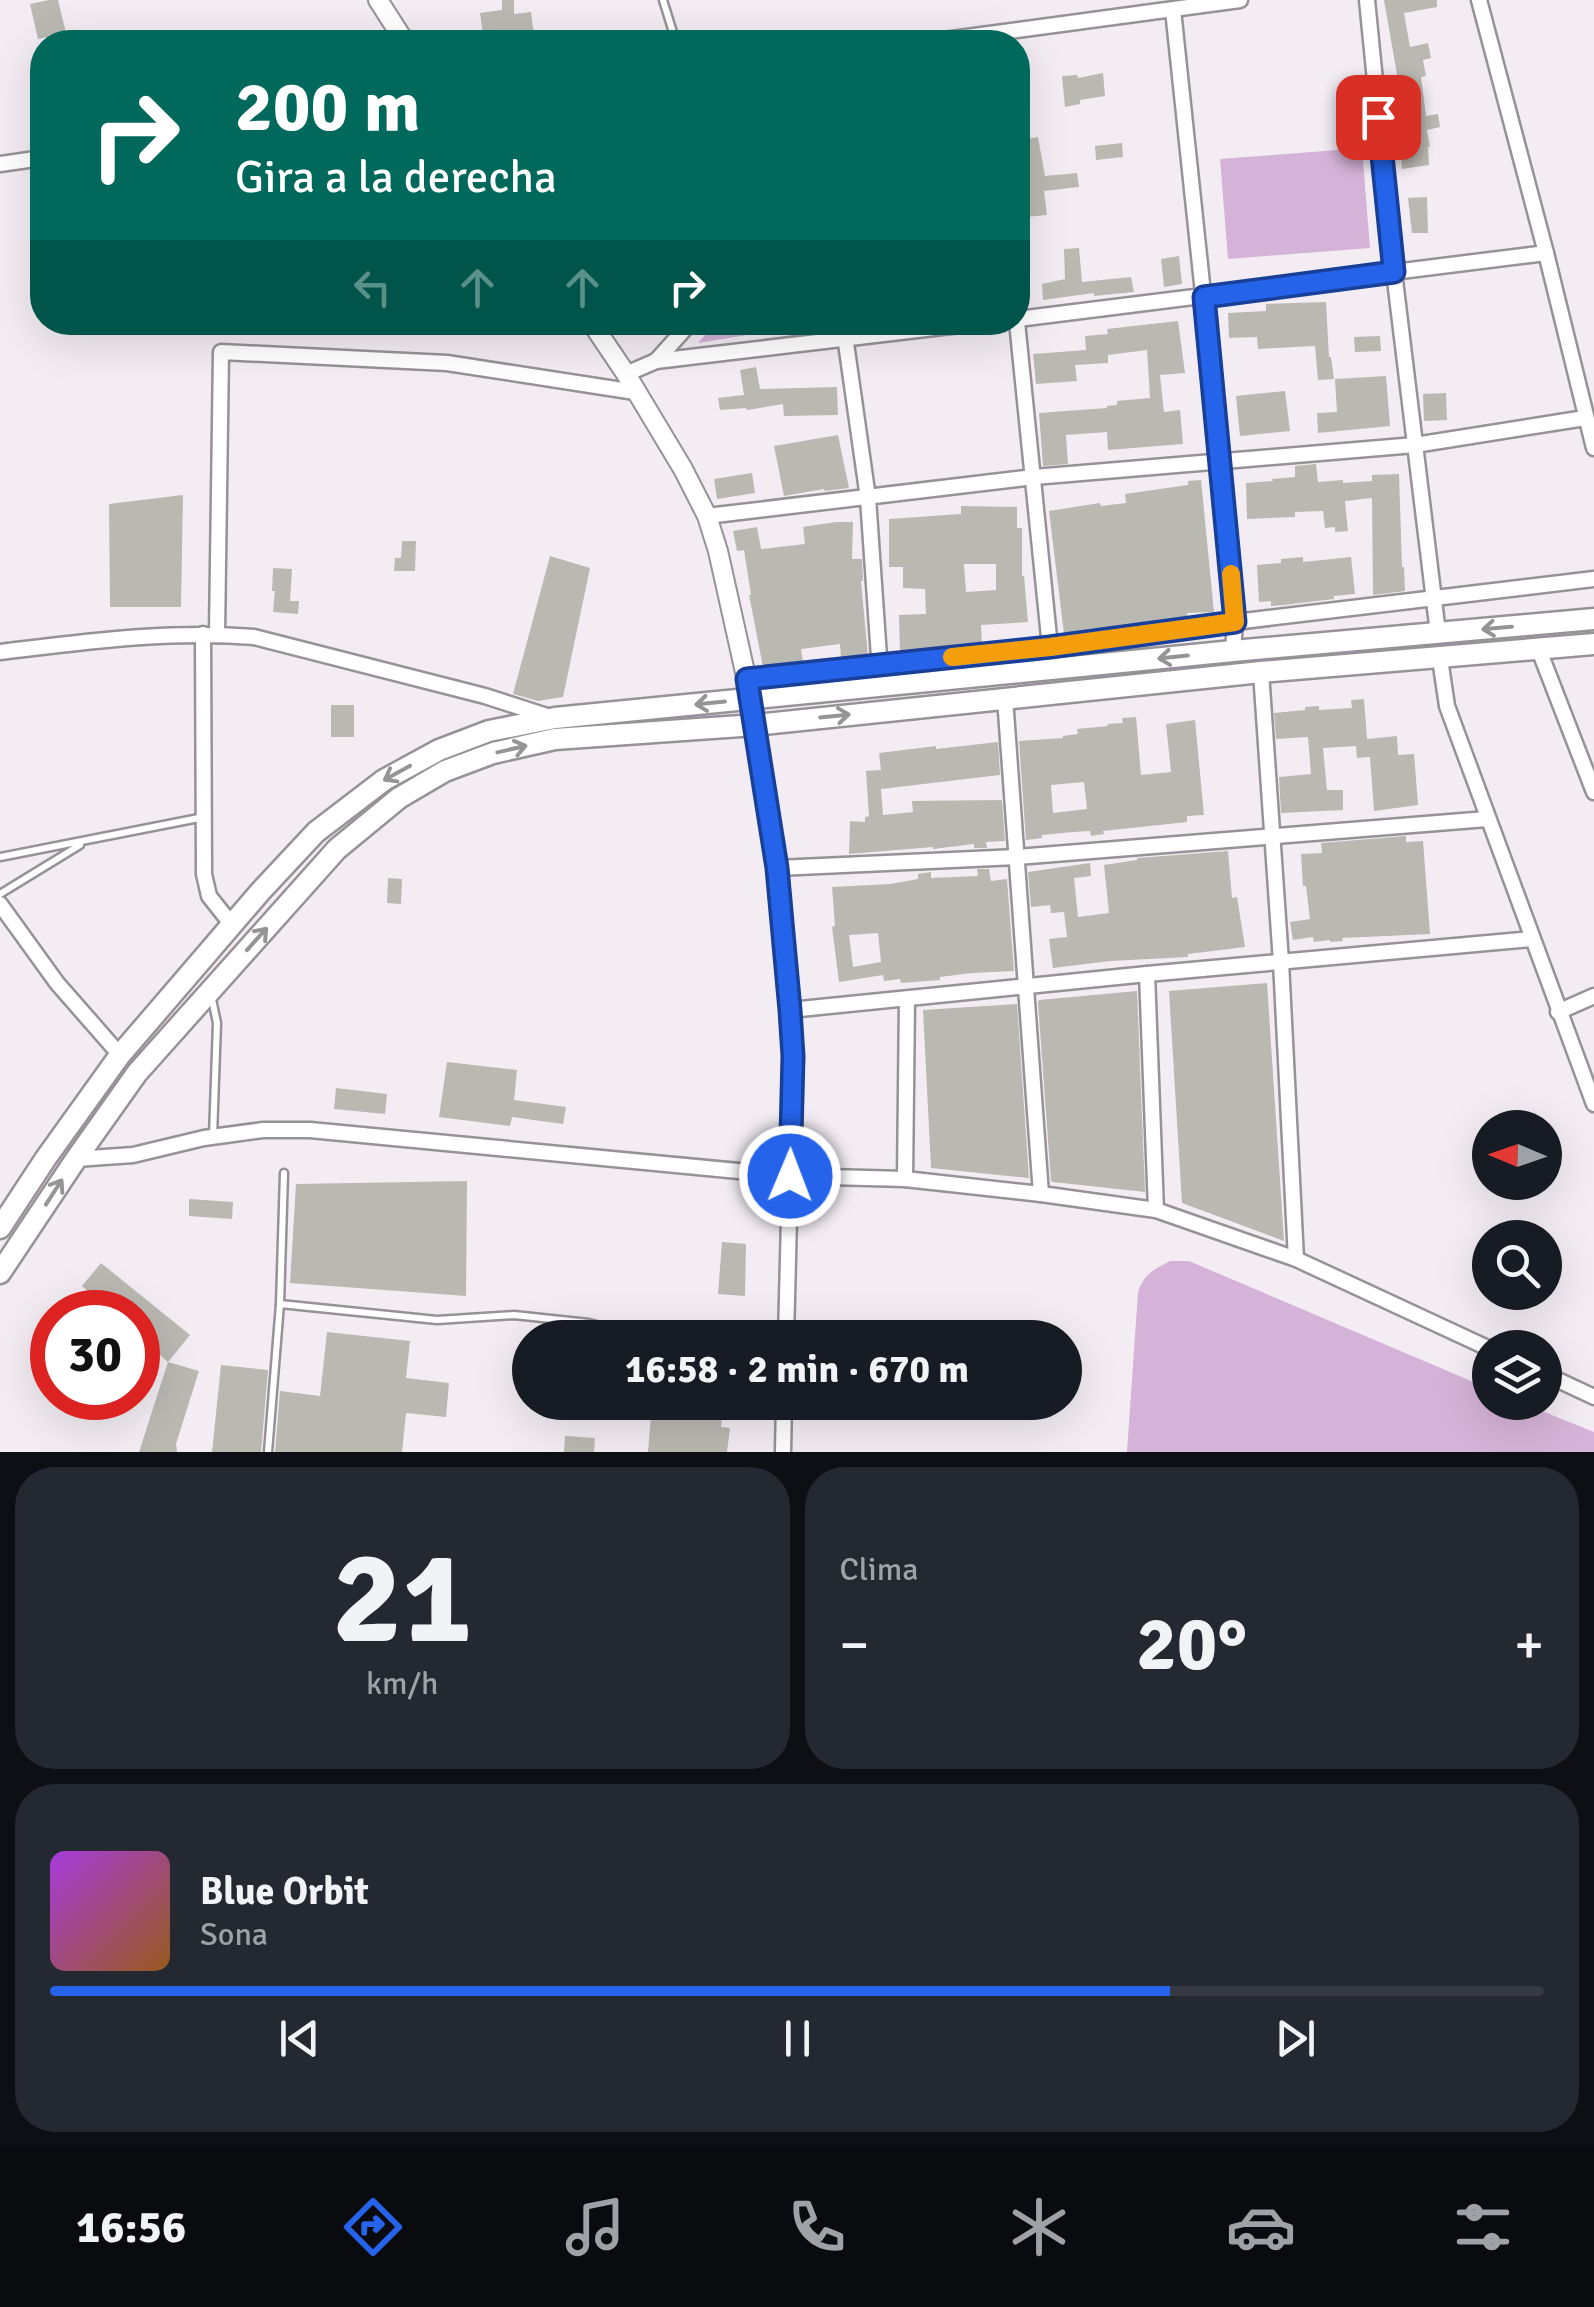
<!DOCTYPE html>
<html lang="es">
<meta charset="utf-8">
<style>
:root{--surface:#171b24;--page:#242831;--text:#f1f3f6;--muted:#9ea1a6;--line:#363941;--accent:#2563eb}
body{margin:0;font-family:Signika,sans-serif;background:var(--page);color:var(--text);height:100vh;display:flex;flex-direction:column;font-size:38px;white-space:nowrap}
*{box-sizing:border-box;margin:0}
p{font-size:32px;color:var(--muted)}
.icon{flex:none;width:55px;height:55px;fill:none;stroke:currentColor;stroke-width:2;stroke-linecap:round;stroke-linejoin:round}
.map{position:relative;height:1452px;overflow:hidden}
.sheet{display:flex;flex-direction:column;gap:15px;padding:15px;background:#0d0f14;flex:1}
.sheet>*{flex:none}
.guide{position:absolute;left:30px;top:30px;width:1000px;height:305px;border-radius:40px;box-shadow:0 10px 40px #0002;background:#00695c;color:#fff;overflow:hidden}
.needle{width:65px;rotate:272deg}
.controls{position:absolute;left:1472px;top:1110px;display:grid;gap:20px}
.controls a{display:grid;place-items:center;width:90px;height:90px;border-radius:50%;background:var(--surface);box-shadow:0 10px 40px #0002;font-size:50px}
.speed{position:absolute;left:30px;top:1290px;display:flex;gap:20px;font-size:50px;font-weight:700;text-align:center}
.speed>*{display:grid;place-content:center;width:130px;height:130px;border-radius:50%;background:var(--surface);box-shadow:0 10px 40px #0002;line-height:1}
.speed .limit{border:15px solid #d22;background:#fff;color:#111}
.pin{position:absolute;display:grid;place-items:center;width:85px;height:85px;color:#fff;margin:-42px;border-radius:20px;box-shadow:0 5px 15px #0006}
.me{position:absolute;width:110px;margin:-55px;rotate:1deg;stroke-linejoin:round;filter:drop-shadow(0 0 8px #0008)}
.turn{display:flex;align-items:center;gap:35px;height:210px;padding:0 40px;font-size:45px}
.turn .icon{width:130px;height:130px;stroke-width:2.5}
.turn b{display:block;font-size:70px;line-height:85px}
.lanes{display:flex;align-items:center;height:95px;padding:0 40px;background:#0003;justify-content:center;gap:50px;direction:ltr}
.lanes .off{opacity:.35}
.big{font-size:75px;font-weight:800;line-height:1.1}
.sheet .tile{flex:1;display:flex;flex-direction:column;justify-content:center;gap:15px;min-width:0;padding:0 35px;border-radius:40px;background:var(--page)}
.sheet .dial{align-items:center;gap:0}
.dial b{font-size:130px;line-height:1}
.song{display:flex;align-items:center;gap:30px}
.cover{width:120px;height:120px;border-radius:15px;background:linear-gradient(135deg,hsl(280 70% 55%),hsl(30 70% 35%))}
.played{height:10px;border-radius:5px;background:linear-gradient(90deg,var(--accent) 75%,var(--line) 75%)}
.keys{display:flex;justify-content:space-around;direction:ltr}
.heat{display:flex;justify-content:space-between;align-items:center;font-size:55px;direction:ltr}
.sheet .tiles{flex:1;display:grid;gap:15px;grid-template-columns:1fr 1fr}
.tile:last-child{grid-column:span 2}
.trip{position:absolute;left:512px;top:1320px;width:570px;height:100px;border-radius:50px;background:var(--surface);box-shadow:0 10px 40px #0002;font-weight:800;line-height:100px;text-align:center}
.menu{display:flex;height:160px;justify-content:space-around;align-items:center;background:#090b0e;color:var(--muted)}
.menu .icon{width:70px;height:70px}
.menu .on{color:var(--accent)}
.menu b{font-size:45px;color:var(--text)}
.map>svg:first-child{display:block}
.green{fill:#d5b3d8}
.building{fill:#b9b8b1;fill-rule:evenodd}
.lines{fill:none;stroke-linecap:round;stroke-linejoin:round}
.service-casing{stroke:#979297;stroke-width:11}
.minor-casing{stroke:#979297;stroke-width:19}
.tertiary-casing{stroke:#979297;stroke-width:22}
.secondary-casing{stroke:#979297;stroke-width:25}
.service{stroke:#fff;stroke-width:6}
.minor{stroke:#fff;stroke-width:14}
.tertiary{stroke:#fff;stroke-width:18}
.secondary{stroke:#fff;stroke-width:20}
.oneway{stroke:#969596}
.route-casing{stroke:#184099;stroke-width:25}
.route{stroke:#2563eb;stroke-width:18}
.slow{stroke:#f59e0b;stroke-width:18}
</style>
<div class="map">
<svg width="1594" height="1452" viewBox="0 0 1594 1452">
<rect width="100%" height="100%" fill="#f3edf3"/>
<g class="green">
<path d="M1362,148L1370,248L1228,259L1220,159Z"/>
<path d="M716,323V322L822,323L698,343Z"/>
<path d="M1170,1261H1189L1490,1389V1402L1522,1403L1594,1432V1452H1127L1138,1292C1144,1274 1153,1270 1170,1261Z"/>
</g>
<g class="building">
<path d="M49,0H58L66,33L38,39L30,4Z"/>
<path d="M502,0H514V14L531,12L535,42H484L480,13L502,10Z"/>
<path d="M1384,0H1437V7L1404,13L1410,47L1428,43L1431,58L1423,60L1426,76L1421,77L1426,116L1438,114L1440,127L1427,130L1430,147H1428L1429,165L1402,169L1401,154L1406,153L1399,86Z"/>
<path d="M1103,73L1105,96L1080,100V104L1065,107L1062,76L1077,75L1078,78Z"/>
<path d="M1038,137L1045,176L1077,173L1079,187L1044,191L1047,215L1026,217L1019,155H1024L1021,140Z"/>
<path d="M1122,143L1123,157L1096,160L1095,146Z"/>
<path d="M1427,197L1428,233H1412L1408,198Z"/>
<path d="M1079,248L1082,282L1131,277L1134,292L1094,296V293L1043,300L1042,284L1065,279L1064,249Z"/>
<path d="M1179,256L1182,284L1164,287L1161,259Z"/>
<path d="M1326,302L1329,357H1331L1334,379L1318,380L1315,346L1258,349L1257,337L1229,338L1228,313L1266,311V304Z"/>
<path d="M1178,321L1185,373L1160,375L1164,412L1180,410L1183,444L1108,450L1107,432L1066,435L1068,464L1043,466L1039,413L1107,408V406L1117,405V401L1150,398L1147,350L1108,355V363L1075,365L1077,381L1036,384L1033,354L1086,350L1085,336L1108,334L1107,329Z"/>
<path d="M1380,336L1381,351L1355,352L1354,337Z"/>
<path d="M756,367L760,389L837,387L838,415L784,416L783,404L747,410L746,408L720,410L718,398L744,395L740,370Z"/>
<path d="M1386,376L1390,426L1318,433L1317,413L1337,412L1335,379Z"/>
<path d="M1285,391L1290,431L1240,436L1236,396Z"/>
<path d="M1446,393L1447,420L1424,421L1423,394Z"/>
<path d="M838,435L849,488L825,491L824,489L784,496L774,446Z"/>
<path d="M1316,464L1318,482L1343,480V483L1372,481V475L1399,474L1402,567H1404L1405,591L1373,595L1372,498L1345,501L1348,531L1335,532V527L1325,528L1323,511L1295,512V517L1247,519L1246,483L1273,481L1272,479L1295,477V466Z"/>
<path d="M752,473L755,493L717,499L714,479Z"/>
<path d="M1201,480L1214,612L1187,613L1188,618L1064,634L1049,511L1100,503L1101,506L1126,503L1125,494L1188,485V481Z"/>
<path d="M183,495L181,607H110L109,504Z"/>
<path d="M961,506L1017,507V528H1022V576H1024L1028,622L981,625L982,644L900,651L899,615L926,614L925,589L903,588V567H889V519L961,514ZM964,564H996V590L966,592Z"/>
<path d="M836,522H853L852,559H862L863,581H861L868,656L841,658L840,644L801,649L803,662L763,667L749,595H751L744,550L737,551L733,531L757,527L761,549L805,544L803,527Z"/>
<path d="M402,541H416L415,571H394L395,558H401Z"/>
<path d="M550,556L590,568L563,697L538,701L513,694Z"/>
<path d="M1303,557V562L1351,557L1355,594L1334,596V599L1284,605L1271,606V601L1259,602L1257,565L1281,563V559Z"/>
<path d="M273,568L292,569L290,601H299L298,614L273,612L275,591H272Z"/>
<path d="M1364,699L1367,739L1397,736L1398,755L1414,754L1418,805L1374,811L1370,757L1357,758L1356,746L1323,748L1327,790H1343V810L1281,813L1279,777L1311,774L1308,737L1276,739L1274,713L1305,710V707L1319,706V710L1352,708L1351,700Z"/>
<rect x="331" y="705" width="23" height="32"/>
<path d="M1136,717L1141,775L1171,772L1166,724L1195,720L1204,815L1187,816V822L1103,831L1104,834L1091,836L1090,831L1073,832L1042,835V838L1026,840L1019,741L1063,738V736L1078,734L1077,729L1108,726L1107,724L1123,723L1122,718ZM1084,782L1087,809L1053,813L1051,785Z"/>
<path d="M998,742L1000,775L881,789L883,815L913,812L912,801L1002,800L1005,841L986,842L987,848H974V844L933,849V847L849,854L850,821L865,822V817L869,816L866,771L881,770L879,753L936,746V749Z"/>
<path d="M1406,836V842L1423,841L1430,934L1342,938L1343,941L1330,942V940L1314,942L1313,937L1293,940L1290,922L1310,919L1306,886H1303L1301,854L1322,853L1321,843Z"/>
<path d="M1228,851L1232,898L1237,897L1245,947L1188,954V957L1110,961L1053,968L1049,939L1067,937L1064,912L1051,913L1050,905L1031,907L1028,872L1090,863L1091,876L1074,878L1078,917L1109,913L1104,865L1137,860V858Z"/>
<path d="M977,869H989L991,881L1007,879L1014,971L972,973L940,977V980L901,983L900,979L884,981L883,975L839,982L832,927L835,926L832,887L890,884L918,879V874L931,872V878L978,876ZM878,933L881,962L853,967L849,935Z"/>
<path d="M388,878L402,879L401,904L387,903Z"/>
<path d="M1267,983L1284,1241L1182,1203L1169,991Z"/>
<path d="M1137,991L1145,1192L1053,1182L1051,1181L1038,1003L1039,1000Z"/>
<path d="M1017,1004L1029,1178L931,1168L923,1010Z"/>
<path d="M447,1062L517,1070L514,1100L566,1107L563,1124L512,1117L510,1126L439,1117Z"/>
<path d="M336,1088L387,1094L385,1114L334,1109Z"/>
<path d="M467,1181L466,1296L290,1283L296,1184Z"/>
<path d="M189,1199L233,1202L232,1219L189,1216Z"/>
<path d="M722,1242L746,1244L745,1296L718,1294Z"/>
<path d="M101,1263L190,1335L168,1362L138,1336V1312H112L82,1286Z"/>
<path d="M327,1332L410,1341L406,1378L449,1383L446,1417L406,1413L402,1452H275L280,1391L320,1396Z"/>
<path d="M168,1362L199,1371L176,1444L177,1452H139Z"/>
<path d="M221,1365L268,1370L261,1452H212Z"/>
<path d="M652,1402H724L721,1427L730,1428L727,1452H648Z"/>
<path d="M565,1436L595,1438L594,1452H564Z"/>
</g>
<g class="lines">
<g class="service-casing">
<g id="service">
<path d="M663,0L676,42"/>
<path d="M0,857L204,817"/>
<path d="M0,894L80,845"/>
<path d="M212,999L217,1023L213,1136"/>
<path d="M280,1304L437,1320L514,1315L589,1323L643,1337"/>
<path d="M268,1452L280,1304L284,1173"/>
</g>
</g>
<g class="minor-casing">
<g id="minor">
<path d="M1367,0L1394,272L1438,633"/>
<path d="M1479,0L1546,253L1594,448"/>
<path d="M1173,10L1221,463L1235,622L1233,651"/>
<path d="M929,42L1240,0"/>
<path d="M0,164L42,158"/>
<path d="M1018,319L1546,253"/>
<path d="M843,322L868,498L880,671"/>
<path d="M1017,322L1050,647"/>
<path d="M656,361L691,322"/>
<path d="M626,374L656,361L985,322"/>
<path d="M707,516L1034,477L1415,445L1585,418"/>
<path d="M203,634L204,874L209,896L232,925"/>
<path d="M217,634L221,352L447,363L635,392"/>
<path d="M1539,650L1594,792"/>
<path d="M0,652C84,642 169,630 254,637L485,696L553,718"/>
<path d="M1440,659L1447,706L1594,1104"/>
<path d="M1261,672L1281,962L1296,1259"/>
<path d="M747,679L1050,647L1235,622L1594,579"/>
<path d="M1005,698L1041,1194"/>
<path d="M751,699L777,868L793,1057L786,1338"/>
<path d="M777,868L1017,857L1487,819"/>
<path d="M0,904L57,983L120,1055"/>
<path d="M1147,974L1156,1210"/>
<path d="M790,1010L1147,974L1531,939"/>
<path d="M1558,1012L1594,996"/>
<path d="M76,1159L133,1155L204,1138L263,1130H310L791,1176L905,1179L1041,1194L1156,1210L1296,1259L1490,1349"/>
<path d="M905,1179L907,999"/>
<path d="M1545,1374L1594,1397"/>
<path d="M783,1452L784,1402"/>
</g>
</g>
<g class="tertiary-casing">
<g id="tertiary">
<path d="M378,0L405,42"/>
<path d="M591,322L626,374L683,469L707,516L718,551L751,699"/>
</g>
</g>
<g class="secondary-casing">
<g id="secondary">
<path d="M0,1228L46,1158L120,1055L260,892L316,832L384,780L439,750L489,731L555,718L1233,651L1594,619"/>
<path d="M0,1273L76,1159L137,1073L337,849L399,798L445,771L493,753L555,739L755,725L1261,672L1594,644"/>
</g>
</g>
<use href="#service" class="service"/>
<use href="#minor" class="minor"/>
<use href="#tertiary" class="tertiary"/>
<use href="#secondary" class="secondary"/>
</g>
<defs><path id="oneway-shaft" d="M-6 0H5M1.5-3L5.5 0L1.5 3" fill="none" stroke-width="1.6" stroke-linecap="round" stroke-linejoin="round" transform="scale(2.5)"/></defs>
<g class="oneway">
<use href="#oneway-shaft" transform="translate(1497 628) rotate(175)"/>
<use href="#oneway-shaft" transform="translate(1173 657) rotate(174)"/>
<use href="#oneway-shaft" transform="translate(710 703) rotate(174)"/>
<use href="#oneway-shaft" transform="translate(835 716) rotate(-6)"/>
<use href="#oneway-shaft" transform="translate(512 749) rotate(-13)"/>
<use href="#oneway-shaft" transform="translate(397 773) rotate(151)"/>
<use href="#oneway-shaft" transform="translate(257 939) rotate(-48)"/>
<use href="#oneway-shaft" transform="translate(54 1192) rotate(-57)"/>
</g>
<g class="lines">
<g class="route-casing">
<path id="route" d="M790,1176L793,1056L790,1010L777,868L747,679L1050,647L1235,622L1204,297L1394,272L1378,117"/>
</g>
<use href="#route" class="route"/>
<path class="slow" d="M952,657L1050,647L1235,622L1231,574"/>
</g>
</svg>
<div class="controls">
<a><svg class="needle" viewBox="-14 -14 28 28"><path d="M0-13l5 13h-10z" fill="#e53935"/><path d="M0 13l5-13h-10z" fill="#9ea1a6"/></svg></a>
<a><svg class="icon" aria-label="search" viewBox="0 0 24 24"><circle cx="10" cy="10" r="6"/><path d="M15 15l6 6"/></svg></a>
<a><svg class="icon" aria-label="layers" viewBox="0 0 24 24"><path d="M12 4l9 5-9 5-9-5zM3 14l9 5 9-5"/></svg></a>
</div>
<div class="speed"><div class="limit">30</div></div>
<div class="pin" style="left:1378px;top:117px;background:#d93025"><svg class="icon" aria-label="arrive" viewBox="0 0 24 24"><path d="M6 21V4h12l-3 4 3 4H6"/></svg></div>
<svg class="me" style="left:790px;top:1176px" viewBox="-20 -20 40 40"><circle r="17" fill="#2563eb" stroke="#fff" stroke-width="3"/><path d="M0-11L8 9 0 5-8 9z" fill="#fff"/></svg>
<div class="trip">16:58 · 2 min · 670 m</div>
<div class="guide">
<div class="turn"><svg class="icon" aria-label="right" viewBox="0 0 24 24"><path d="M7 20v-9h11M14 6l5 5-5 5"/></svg><div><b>200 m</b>Gira a la derecha</div></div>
<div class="lanes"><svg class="icon off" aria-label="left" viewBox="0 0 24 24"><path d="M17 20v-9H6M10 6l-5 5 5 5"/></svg><svg class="icon off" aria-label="ahead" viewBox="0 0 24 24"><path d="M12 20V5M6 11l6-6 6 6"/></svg><svg class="icon off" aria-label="ahead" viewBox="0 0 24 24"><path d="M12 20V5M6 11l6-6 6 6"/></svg><svg class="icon" aria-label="right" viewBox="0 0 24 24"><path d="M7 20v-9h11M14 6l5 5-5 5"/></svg></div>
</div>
</div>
<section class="sheet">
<div class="tiles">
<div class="tile dial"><b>21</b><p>km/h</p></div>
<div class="tile"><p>Clima</p>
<div class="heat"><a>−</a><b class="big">20°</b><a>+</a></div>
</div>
<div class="tile">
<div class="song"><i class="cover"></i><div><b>Blue Orbit</b><p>Sona</p></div></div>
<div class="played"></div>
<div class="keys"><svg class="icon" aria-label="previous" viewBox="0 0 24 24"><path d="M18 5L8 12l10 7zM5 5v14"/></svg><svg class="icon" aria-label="pause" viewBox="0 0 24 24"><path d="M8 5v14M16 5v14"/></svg><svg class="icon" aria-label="next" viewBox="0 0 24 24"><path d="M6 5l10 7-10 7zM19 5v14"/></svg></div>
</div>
</div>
</section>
<nav class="menu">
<b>16:56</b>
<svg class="icon on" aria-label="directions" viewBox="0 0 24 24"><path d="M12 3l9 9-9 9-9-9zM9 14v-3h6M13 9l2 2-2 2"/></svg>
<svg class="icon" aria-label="music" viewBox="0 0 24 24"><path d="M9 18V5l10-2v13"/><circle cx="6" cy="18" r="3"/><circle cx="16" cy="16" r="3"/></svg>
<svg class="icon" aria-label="phone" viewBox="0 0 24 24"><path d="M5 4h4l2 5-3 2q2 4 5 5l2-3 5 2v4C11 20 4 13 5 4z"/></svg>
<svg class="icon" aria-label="climate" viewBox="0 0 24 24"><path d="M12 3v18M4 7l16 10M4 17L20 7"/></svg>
<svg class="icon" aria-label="car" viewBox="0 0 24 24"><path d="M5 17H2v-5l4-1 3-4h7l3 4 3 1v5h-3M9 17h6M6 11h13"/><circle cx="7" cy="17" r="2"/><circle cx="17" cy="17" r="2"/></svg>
<svg class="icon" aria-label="filters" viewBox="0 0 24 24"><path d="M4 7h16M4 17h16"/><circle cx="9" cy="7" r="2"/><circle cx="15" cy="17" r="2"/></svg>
</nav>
